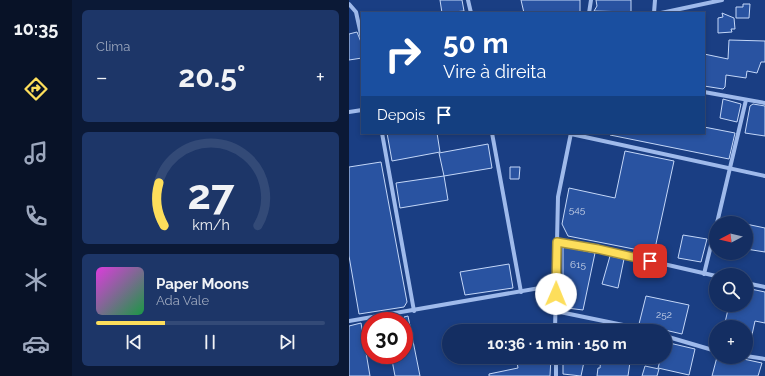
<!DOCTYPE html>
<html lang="pt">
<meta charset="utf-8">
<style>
:root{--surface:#142e62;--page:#1d3668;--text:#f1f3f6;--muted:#9da8be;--line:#334a77;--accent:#fdde5b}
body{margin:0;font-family:Raleway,sans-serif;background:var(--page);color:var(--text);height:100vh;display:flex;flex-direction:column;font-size:15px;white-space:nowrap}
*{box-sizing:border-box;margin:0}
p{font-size:13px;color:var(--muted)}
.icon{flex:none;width:22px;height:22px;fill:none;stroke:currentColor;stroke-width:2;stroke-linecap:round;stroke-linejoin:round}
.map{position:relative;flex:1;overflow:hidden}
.side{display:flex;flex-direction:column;gap:10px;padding:10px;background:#0b1936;width:277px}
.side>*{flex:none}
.banner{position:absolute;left:12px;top:12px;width:344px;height:122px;border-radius:0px;box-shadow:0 2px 6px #0003,0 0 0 1px var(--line);background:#1a4fa0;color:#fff;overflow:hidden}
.needle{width:26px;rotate:263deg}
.fabs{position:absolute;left:360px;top:216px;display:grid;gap:8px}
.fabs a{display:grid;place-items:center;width:44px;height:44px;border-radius:50%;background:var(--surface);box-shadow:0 2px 6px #0003,0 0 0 1px var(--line);font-size:20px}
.speed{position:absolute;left:12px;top:312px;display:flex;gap:8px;font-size:20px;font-weight:700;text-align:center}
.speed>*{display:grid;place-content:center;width:52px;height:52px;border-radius:50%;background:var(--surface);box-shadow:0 2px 6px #0003,0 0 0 1px var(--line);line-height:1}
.speed .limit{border:6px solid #d22;background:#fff;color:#111}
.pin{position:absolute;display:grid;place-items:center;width:34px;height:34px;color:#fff;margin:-17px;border-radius:8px;box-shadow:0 2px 6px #0006}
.me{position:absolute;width:44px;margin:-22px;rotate:1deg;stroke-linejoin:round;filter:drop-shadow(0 0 3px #0008)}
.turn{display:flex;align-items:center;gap:14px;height:84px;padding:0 16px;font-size:18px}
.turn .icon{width:52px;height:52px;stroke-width:2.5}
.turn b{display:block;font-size:28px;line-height:34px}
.then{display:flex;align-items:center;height:38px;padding:0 16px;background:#0003;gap:8px;font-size:15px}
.big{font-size:30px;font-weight:700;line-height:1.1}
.side .widget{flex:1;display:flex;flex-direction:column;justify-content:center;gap:6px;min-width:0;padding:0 14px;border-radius:6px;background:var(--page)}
.side .dial{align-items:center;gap:0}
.dial svg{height:104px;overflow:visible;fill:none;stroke:var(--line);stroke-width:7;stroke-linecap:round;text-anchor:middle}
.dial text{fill:var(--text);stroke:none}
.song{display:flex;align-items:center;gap:12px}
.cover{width:48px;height:48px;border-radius:6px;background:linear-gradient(135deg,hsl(300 70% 55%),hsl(140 70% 35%))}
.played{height:4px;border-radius:2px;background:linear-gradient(90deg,var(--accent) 30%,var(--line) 30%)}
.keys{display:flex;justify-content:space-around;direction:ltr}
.heat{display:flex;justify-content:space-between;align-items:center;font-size:22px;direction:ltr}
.trip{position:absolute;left:93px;top:324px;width:230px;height:40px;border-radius:20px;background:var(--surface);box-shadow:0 2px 6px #0003,0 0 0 1px var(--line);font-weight:700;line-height:40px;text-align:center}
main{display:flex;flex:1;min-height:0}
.menu{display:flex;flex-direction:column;width:72px;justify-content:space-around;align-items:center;background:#081227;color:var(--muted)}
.menu .icon{width:28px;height:28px}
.menu .active{color:var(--accent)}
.menu b{font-size:18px;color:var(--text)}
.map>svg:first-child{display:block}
.building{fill:#2953a1;stroke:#c4d7f8}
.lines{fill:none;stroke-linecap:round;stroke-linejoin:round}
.minor{stroke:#9fbaeb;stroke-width:4}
.route-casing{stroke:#a4903b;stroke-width:10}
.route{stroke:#fdde5b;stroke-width:7}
.labels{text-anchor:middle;stroke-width:4;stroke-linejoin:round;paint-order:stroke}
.number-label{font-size:10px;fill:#cad4e8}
</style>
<main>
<nav class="menu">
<b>10:35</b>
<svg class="icon active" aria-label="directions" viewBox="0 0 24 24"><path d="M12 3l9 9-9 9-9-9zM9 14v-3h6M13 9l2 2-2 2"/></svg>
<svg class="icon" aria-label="music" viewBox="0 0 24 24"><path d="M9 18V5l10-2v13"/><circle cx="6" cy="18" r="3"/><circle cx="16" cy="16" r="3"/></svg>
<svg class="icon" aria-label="phone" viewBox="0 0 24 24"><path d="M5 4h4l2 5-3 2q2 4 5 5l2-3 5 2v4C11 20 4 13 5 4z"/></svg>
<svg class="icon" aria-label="climate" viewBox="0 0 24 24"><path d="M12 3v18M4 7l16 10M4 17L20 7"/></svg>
<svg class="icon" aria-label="car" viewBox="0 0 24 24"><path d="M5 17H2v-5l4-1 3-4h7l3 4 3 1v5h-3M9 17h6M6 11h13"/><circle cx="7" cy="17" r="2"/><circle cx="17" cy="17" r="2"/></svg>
</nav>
<section class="side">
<div class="widget"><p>Clima</p>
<div class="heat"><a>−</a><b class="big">20.5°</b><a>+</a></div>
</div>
<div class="widget dial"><svg viewBox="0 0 100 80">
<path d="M14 69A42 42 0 1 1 86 69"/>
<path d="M14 69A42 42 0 0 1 10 36" stroke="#fdde5b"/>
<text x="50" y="56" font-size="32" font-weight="700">27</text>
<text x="50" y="72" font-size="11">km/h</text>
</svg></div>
<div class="widget">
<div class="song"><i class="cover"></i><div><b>Paper Moons</b><p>Ada Vale</p></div></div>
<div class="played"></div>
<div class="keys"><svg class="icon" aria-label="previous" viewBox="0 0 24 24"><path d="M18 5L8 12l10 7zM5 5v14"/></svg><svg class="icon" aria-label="pause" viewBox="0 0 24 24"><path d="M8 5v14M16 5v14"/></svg><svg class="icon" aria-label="next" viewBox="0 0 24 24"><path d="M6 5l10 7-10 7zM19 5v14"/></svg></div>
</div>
</section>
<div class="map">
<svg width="416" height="376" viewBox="0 0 416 376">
<rect width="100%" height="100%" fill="#1a3e83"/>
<g class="building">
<path d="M91,0H113L115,11L93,13Z"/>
<path d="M172,0H231V13H175Z"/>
<path d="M247,0H282V12L245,11L248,6Z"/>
<path d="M394,4H401L400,18H387V7H394Z"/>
<path d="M373,13L385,18L386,29H382L383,32L369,33V18L374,17Z"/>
<path d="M8,32L12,42L13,58L0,60V34Z"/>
<path d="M380,40L416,41V62H412L408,73L398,71L397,78L377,75L376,87L374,89L355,86V54L379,59Z"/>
<path d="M374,99L392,104L388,122L371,118Z"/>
<path d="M404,104L416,106V136L396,133L401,106Z"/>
<path d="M355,127L386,133L380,159L261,135V133H355Z"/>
<path d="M38,133H88L91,152L43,161Z"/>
<path d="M139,144L143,168L95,176L90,153Z"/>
<path d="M276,151L325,161L305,253L219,236L213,224L220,188L266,198Z"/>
<path d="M32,162L58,302L55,307L10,314L0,256V167Z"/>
<path d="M161,167H171L170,179H161Z"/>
<path d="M95,176L99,200L51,208L47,183Z"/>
<path d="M397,224L416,228V252L397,249Z"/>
<path d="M334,235L358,239L352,262L329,258Z"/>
<path d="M216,247L246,253L234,310L210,307V304L220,303L214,297L216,276H214V248Z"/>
<path d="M261,256L275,259L269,288L253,284Z"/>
<path d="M160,264L164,288L116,295L111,272Z"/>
<path d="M397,288L416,292V323L406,321L399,353H397V327H375L380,305H397Z"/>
<path d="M297,296L340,305L333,334L290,324Z"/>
<path d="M59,316L71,376H46L42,355H55V317Z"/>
<path d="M12,323L21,376H0V326Z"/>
<path d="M316,342L346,349L340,375L309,368L312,357H316Z"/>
<path d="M167,357H202L201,376H140V374L169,368Z"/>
<path d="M214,357H236L232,376L214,374Z"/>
<path d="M252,357L268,358L297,357L295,364L281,362L279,376H248L249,368H251Z"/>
<path d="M368,357H385L413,363L409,376H363Z"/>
<path d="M296,366L310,369L308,376H293Z"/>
</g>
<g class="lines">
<g class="minor">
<path d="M119,0L122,13"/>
<path d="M0,4L7,12L13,39"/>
<path d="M240,13L242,0"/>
<path d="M305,13L306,0"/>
<path d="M312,13L373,0"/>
<path d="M355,92L416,103"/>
<path d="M0,112L13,110"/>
<path d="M33,133L65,311"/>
<path d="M143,133L172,292"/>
<path d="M222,134L416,176"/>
<path d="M368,223L397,100"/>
<path d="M208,241L249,249L367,276"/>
<path d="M355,274L367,225"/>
<path d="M397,283L416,287"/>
<path d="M206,311L279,326L298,331"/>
<path d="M0,321L208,285"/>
<path d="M206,331L209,197L222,133"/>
<path d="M316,336L367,351"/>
<path d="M397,356L416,359"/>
<path d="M207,357V376"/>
</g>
</g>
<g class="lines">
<g class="route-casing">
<path id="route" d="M207,294L208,242L249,249L301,261"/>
</g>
<use href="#route" class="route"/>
</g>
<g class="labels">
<g class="number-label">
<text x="228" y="213">545</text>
<text x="229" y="268">615</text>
<text x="315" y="318">252</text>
</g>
</g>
</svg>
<div class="fabs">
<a><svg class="needle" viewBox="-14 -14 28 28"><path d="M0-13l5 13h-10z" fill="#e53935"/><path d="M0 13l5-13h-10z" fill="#9da8be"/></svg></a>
<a><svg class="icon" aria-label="search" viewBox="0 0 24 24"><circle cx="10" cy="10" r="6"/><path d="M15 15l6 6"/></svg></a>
<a>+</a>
</div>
<div class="speed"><div class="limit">30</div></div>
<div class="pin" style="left:301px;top:261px;background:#d93025"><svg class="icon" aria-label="arrive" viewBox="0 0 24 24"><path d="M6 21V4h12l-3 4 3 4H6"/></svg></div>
<svg class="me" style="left:207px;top:294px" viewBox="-20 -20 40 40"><circle r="19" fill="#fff"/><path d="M0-13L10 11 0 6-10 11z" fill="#fdde5b"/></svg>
<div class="trip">10:36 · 1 min · 150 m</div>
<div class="banner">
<div class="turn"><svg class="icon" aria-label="right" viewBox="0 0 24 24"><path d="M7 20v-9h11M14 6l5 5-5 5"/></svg><div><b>50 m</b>Vire à direita</div></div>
<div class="then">Depois<svg class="icon" aria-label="arrive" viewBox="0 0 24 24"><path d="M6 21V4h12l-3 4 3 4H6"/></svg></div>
</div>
</div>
</main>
